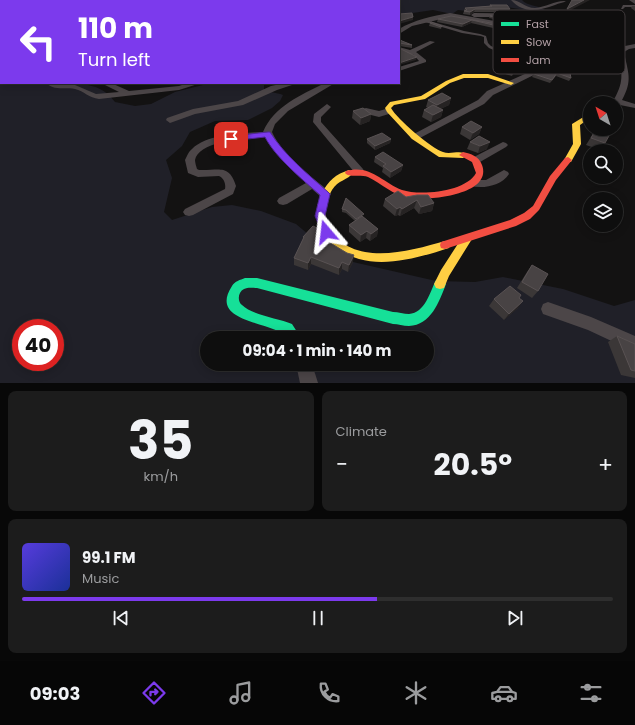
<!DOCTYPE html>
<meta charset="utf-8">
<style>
:root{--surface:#0e0e0e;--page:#1c1c1c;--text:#f1f3f6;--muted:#9b9c9e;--line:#2e2e2e;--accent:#7c3aed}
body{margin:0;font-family:Poppins,sans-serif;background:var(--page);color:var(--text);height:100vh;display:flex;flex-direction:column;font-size:15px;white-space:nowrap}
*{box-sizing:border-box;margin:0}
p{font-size:13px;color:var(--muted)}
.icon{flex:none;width:22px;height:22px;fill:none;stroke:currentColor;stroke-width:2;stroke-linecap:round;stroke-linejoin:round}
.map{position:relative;height:383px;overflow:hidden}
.side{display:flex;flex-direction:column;gap:8px;padding:8px;background:#080808;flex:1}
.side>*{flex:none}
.guide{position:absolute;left:0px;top:0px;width:400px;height:84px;box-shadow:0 2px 10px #0003,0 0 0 1px var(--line);background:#7c3aed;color:#fff;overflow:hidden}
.needle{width:26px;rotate:321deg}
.fabs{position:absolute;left:583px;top:96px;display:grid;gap:8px}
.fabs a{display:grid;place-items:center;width:40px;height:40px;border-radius:50%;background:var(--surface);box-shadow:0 2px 10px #0003,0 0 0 1px var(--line);font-size:20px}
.speed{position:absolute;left:12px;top:319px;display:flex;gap:8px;font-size:20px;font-weight:700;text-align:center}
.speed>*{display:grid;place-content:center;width:52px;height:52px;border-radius:50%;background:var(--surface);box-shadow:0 2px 10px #0003,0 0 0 1px var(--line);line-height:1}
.speed .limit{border:6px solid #d22;background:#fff;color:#111}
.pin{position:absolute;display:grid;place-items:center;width:34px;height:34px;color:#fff;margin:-17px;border-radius:8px;box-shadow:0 2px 6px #0006}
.me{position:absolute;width:44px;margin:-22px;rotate:343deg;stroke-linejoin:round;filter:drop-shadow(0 0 3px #0008)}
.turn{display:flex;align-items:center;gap:14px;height:84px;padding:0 12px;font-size:18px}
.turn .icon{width:52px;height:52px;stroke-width:2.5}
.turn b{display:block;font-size:28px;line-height:34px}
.big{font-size:30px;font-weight:700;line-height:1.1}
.side .tile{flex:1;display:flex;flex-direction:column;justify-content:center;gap:6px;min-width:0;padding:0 14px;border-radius:8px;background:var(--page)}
.side .dial{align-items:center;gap:0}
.dial b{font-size:52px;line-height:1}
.song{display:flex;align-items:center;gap:12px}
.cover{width:48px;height:48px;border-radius:6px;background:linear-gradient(135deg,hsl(250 70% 55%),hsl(230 70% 35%))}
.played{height:4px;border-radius:2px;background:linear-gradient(90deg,var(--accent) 60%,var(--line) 60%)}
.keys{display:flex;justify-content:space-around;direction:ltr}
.heat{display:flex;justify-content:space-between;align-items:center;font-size:22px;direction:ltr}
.side .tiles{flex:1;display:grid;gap:8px;grid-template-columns:1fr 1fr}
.tile:last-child{grid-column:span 2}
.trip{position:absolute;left:200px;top:331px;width:234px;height:40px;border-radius:20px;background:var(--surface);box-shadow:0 2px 10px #0003,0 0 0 1px var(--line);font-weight:700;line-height:40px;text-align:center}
.tabs{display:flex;height:64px;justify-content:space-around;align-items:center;background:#060606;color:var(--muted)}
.tabs .icon{width:28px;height:28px}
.tabs .selected{color:var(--accent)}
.tabs b{font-size:18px;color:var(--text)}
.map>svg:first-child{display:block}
.green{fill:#202028;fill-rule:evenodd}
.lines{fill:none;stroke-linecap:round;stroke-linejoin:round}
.lane{fill:#4c4648;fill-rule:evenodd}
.street{fill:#4c4648;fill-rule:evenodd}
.fast{fill:#16e098;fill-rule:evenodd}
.slow{fill:#ffcf43;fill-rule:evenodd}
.jam{fill:#f24e42;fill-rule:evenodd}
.wall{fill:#3b3737}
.shaded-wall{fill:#262323}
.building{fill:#484344;stroke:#595253}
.route{fill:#7c3aed;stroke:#51269a}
.key{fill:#0e0d0d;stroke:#403a3c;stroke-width:1}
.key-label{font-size:11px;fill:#b5a2a8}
</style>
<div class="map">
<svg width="635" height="383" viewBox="0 0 635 383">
<rect width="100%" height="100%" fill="#131212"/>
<path class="green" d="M0,0H522C527,6 538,5 545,10L532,11L500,6L475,12L458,10L452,14L433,10L399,15V1H1V83H45L46,85C70,83 99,79 115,102L135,106L151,104L175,92L211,83H262L264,85V90C270,93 276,92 283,95L280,101L272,108L248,120L215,121L190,132L182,146L166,160L172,178L164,212L172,220L212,207L232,205L261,211L296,224L315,240L353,262L436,281L475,282L503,277L563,289L614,306L635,300V383H0ZM21,328H55V362H21ZM207,338H427V364H207Z"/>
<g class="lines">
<g class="lane">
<path d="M623,5H635V7H625L623,9H621Z"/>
<path d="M426,20L464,31L480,34L486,36L488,43L491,46L520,59L517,60L489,48L484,43V37L481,36L462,33L425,22Z"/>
<path d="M527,62H529L545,69L542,70L527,64Z"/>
</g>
<g class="street">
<path d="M511,0C520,0 525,8 535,8C546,7 556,0 566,1C563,3 559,3 555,5C538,11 524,14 511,0Z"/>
<path d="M629,0H635V4Z"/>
<path d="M450,13L544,30L543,17H474L471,15L474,13L547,14L551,34L548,43L552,61V66L493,95L484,104L418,139H412L410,137L412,135L478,100L487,91L545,65L546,61L542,43L545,34L450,17L412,26L399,34V29C414,20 432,16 450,13Z"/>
<path d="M430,41L435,42L416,52L426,60V62L399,71V67L419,61L414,55L399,51V47L410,50Z"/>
<path d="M635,44V48L629,49L624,52C628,73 633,80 622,100L635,104V108L620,105L616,106V103H612C625,81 622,75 618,51L625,46Z"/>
<path d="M46,83L75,85L96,94L119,92L101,83H111L129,91L179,86L188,83H201L179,90L99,99C89,98 84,91 75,89C65,87 54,91 46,83Z"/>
<path d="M285,83H298L277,90L243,105L195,114L170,123L166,120L167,118L193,109L238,101L271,86Z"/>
<path d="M325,83H335L288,111L275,124L272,132C283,156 309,175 329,191L331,194L329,197H321L312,189L287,204L283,205L279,204L277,201L279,198L306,183L280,157L265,137C250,138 199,140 195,160C195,162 196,166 197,169L199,170C218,171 229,163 236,186L233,194L193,215L189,216L185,215L183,212L185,209L225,189C226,184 224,178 219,176L198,177L188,173L185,160C187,156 189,151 192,149C207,134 243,133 263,132C274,106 301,95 325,83Z"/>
<path d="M327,104L331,107L321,117V122L363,169L364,171L363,173H355L313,122L314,114Z"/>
<path d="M366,108L379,111L389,108L393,111L392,113L379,117L363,113L362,111L363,109Z"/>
<path d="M503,142L506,143L508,145L506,147L480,162L476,163L471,160L472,158Z"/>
<path d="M504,170L508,172L509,174C501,186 484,189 470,186L469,183L470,180H486Z"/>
<path d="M548,302L591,317L635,336V352L588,330L543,314L541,309L543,304Z"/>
<path d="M296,364H312L318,383H300Z"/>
</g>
<path class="fast" d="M245,278H257L393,312C398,312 404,314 409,314C425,313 430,292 436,280L440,279L444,280L446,284C439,302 431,325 409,326C403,326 398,324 393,324L257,288C253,288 248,287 244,289C238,292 237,301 242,305C252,315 278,318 292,324L301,338H288C276,321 207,324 232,286C235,281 240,280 245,278Z"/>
<g class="slow">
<path d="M463,74H488L514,83L511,85L488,78H464L450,83L425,99L394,105L391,108C397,119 431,148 443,152C451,155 461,149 467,155L463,158L439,157L412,139L387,112L385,108L390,102L421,96L446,81Z"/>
<path d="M590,113V118L580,125L581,144L571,162H565L564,160L573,144L572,124Z"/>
<path d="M349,170L353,173C348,180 338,180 332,190C326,200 323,217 329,228C353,268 410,251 445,241L449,242L450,245L449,248C421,257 387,267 359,259C328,250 306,225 322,193C328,181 336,174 349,170Z"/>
<path d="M467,235L471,236L472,239L449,276L444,288L440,289L436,288L434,284L441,270L463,236Z"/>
</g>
<g class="jam">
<path d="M463,152C471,154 479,156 482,165C493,195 428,201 409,198C393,195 382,184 368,177C360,174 349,178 345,173L346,171C370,164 382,182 402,190C420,196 466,192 476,173L472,162L459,155Z"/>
<path d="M568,157L572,160L556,180L539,210L530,219L516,226L445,249L441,248L440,245L441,242L510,220L524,213L533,206L550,176L565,158Z"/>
</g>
</g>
<g class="wall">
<path d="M490,5L510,9L509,12H474L470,15L463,14L464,11H465L464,10L465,8L489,6Z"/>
<path d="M632,6H635V11L631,8Z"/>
<path d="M451,16L537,31L542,42L541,45L539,47L536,46L534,48L526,46L513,54L504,50L505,47L524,35L471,23L462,27L437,22L438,19Z"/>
<path d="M490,16L527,22L526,25L489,18Z"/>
<path d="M430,23L442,26L441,29L429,26Z"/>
<path d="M399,39L402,41L412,45V48L399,46Z"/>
<path d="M496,53L509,54L508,57L505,59L495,56Z"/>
<path d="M556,56L569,63L568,64L571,78L569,81L556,76L550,83L532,77L534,74L543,72L556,65L555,59Z"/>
<path d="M535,64L533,69L521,74L514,72L512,76L502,73L504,69Z"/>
<path d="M451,98L449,105L440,109L443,110L441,117L431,122L422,117L424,110L428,108L426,107L428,100Z"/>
<path d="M353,111L371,114L370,121L360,125L352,118Z"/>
<path d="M462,127H482L479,134L470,140L460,134Z"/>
<path d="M596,129L605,143L600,150L586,145Z"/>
<path d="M367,139H391L390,143L375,150L367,143Z"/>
<path d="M470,142L487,149L478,153L467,149Z"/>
<path d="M375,157L403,165L401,171L390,178L382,172L383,168L374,162Z"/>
<path d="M406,197L434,203L432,211L419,214L414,208L400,216L398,215L395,216L383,206L385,199Z"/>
<path d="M346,198L363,217L378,229L377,236L370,241L366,238L360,242L349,232V225L355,221L346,213L342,212V209Z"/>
<path d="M303,237L332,244L353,262L348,272L342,269L339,275L311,264L308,270L294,265V258L303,240Z"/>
<path d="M532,265L538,291L532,298L517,288L527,272Z"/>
<path d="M519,298L518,308L504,320L489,306L494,299Z"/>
<path d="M617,336L635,344V378L621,375L608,342Z"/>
</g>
<g class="shaded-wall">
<path d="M584,0H590L565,13L567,9Z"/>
<path d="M475,9L474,12L470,15V12Z"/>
<path d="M413,17V20L399,24V21Z"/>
<path d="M472,20L471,23L462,27L463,24Z"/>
<path d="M527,43L526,46L513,54L514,51Z"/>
<path d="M509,54L508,57L505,59L506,56Z"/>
<path d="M417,57L416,60L399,65V62Z"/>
<path d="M535,64L533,69L521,74L523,70Z"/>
<path d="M557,73L556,76L550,83L552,80Z"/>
<path d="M451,98L449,105L435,112L437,105Z"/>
<path d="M443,110L441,117L431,122L433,115Z"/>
<path d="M371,114L370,121L360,125L361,118Z"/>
<path d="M482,127L479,134L470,140L473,133Z"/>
<path d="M391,139L390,143L375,150V146Z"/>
<path d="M490,142L487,149L478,153L480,146Z"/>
<path d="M403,165L401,171L390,178L391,172Z"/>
<path d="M417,200L414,208L400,216L402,209Z"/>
<path d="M434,203L432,211L419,214L421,207Z"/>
<path d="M400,207L398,215L395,216L397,209Z"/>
<path d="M378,229L377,236L370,241L371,234Z"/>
<path d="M367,231L366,238L360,242L361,235Z"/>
<path d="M354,255L353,262L348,272L349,265Z"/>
<path d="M311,257V264L308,270V263Z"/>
<path d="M342,262V269L339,275V268Z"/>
<path d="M523,301L518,308L504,320L509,314Z"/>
</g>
<g class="building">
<path d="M572,0H584L567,9Z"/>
<path d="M490,5H507L510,9H475L470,12L464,11L467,10L465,8L492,6Z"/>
<path d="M412,13L413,17L399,21V14Z"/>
<path d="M451,16L537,31L543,36L542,42L540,44L537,43L536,45L527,43L514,51L505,47L527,33L472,20L463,24L438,19Z"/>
<path d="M490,16H519L527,22Z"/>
<path d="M431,22L442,26L441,27L430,23Z"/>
<path d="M399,39L402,41L412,45L399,43Z"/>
<path d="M399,48L417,57L399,63Z"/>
<path d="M556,56L567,57V59L569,58L571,60L568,63L571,78L557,73L552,80L534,74L541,70L543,72L558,64Z"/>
<path d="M442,93L451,98L437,105L428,100Z"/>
<path d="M433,105L443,110L433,115L424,110Z"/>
<path d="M363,108L371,114L361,118L353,111Z"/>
<path d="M471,121L482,127L473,133L462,127Z"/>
<path d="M596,129L610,134L605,143L591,138Z"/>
<path d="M382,133L391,139L375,146L367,139Z"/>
<path d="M479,136L490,142L480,146L470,142Z"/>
<path d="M383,152L403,165L391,172L383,166L386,164L375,157Z"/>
<path d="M398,191L406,197L417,195H428L434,203L421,207L417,200L402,209L400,207L397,209L385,199Z"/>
<path d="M346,198L364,214L356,219L346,210L342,209Z"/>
<path d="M362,216L378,229L371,234L367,231L361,235L349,225Z"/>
<path d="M313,226L317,228L332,244L347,253L354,255L349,265L342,262L339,268L311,257L308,263L294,258L304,237H303Z"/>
<path d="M532,265L548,274L538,291L522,282Z"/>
<path d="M510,286L521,295L519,298L523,301L509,314L494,299Z"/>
<path d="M617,336L635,344V371L631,370Z"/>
</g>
<path class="route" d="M268,132H270C285,156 308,174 328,192L330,194L325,216L331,232L330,235H323L315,216L320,195C303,180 275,157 265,137L231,141L227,139L231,136Z"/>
<rect x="493" y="10" width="132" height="64" rx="6" class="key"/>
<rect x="501" y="22" width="18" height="4" fill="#16e098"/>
<rect x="501" y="40" width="18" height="4" fill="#ffcf43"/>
<rect x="501" y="58" width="18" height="4" fill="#f24e42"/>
<g class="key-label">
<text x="526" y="28">Fast</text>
<text x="526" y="46">Slow</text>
<text x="526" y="64">Jam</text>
</g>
</svg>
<div class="fabs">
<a><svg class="needle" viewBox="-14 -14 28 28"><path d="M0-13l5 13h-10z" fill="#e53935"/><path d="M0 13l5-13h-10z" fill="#9b9c9e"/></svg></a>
<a><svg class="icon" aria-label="search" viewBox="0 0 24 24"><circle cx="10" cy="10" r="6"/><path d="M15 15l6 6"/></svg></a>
<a><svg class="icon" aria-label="layers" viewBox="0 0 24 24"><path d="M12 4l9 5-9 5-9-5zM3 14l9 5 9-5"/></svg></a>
</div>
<div class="speed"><div class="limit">40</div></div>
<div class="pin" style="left:231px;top:139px;background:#d93025"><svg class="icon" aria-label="arrive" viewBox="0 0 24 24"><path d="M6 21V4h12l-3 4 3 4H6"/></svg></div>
<svg class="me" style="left:326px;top:232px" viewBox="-20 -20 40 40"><path d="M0-17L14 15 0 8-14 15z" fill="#7c3aed" stroke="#fff" stroke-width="4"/></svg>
<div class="trip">09:04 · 1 min · 140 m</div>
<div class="guide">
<div class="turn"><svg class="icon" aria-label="left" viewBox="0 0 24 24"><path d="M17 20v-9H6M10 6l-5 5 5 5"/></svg><div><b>110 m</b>Turn left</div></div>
</div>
</div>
<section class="side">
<div class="tiles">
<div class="tile dial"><b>35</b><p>km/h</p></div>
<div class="tile"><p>Climate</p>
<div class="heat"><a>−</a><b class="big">20.5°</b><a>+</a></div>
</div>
<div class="tile">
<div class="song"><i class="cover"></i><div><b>99.1 FM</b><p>Music</p></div></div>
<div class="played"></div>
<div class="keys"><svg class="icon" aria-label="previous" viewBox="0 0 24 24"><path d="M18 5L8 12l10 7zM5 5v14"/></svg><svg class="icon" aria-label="pause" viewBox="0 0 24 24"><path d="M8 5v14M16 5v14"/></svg><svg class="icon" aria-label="next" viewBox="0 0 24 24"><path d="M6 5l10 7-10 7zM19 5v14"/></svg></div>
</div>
</div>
</section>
<nav class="tabs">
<b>09:03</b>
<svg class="icon selected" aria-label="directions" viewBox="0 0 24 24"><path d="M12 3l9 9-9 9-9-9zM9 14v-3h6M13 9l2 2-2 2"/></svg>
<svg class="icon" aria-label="music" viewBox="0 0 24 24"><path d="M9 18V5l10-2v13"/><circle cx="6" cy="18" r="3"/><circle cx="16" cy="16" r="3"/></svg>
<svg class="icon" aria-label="phone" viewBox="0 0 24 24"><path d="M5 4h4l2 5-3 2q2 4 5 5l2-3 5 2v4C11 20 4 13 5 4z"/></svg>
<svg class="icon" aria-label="climate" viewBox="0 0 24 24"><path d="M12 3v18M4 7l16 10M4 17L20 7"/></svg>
<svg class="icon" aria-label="car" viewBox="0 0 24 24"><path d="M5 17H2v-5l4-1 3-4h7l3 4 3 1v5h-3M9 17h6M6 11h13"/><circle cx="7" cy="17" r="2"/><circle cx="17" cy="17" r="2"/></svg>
<svg class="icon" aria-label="filters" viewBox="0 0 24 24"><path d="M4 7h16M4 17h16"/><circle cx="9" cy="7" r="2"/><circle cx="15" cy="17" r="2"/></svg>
</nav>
